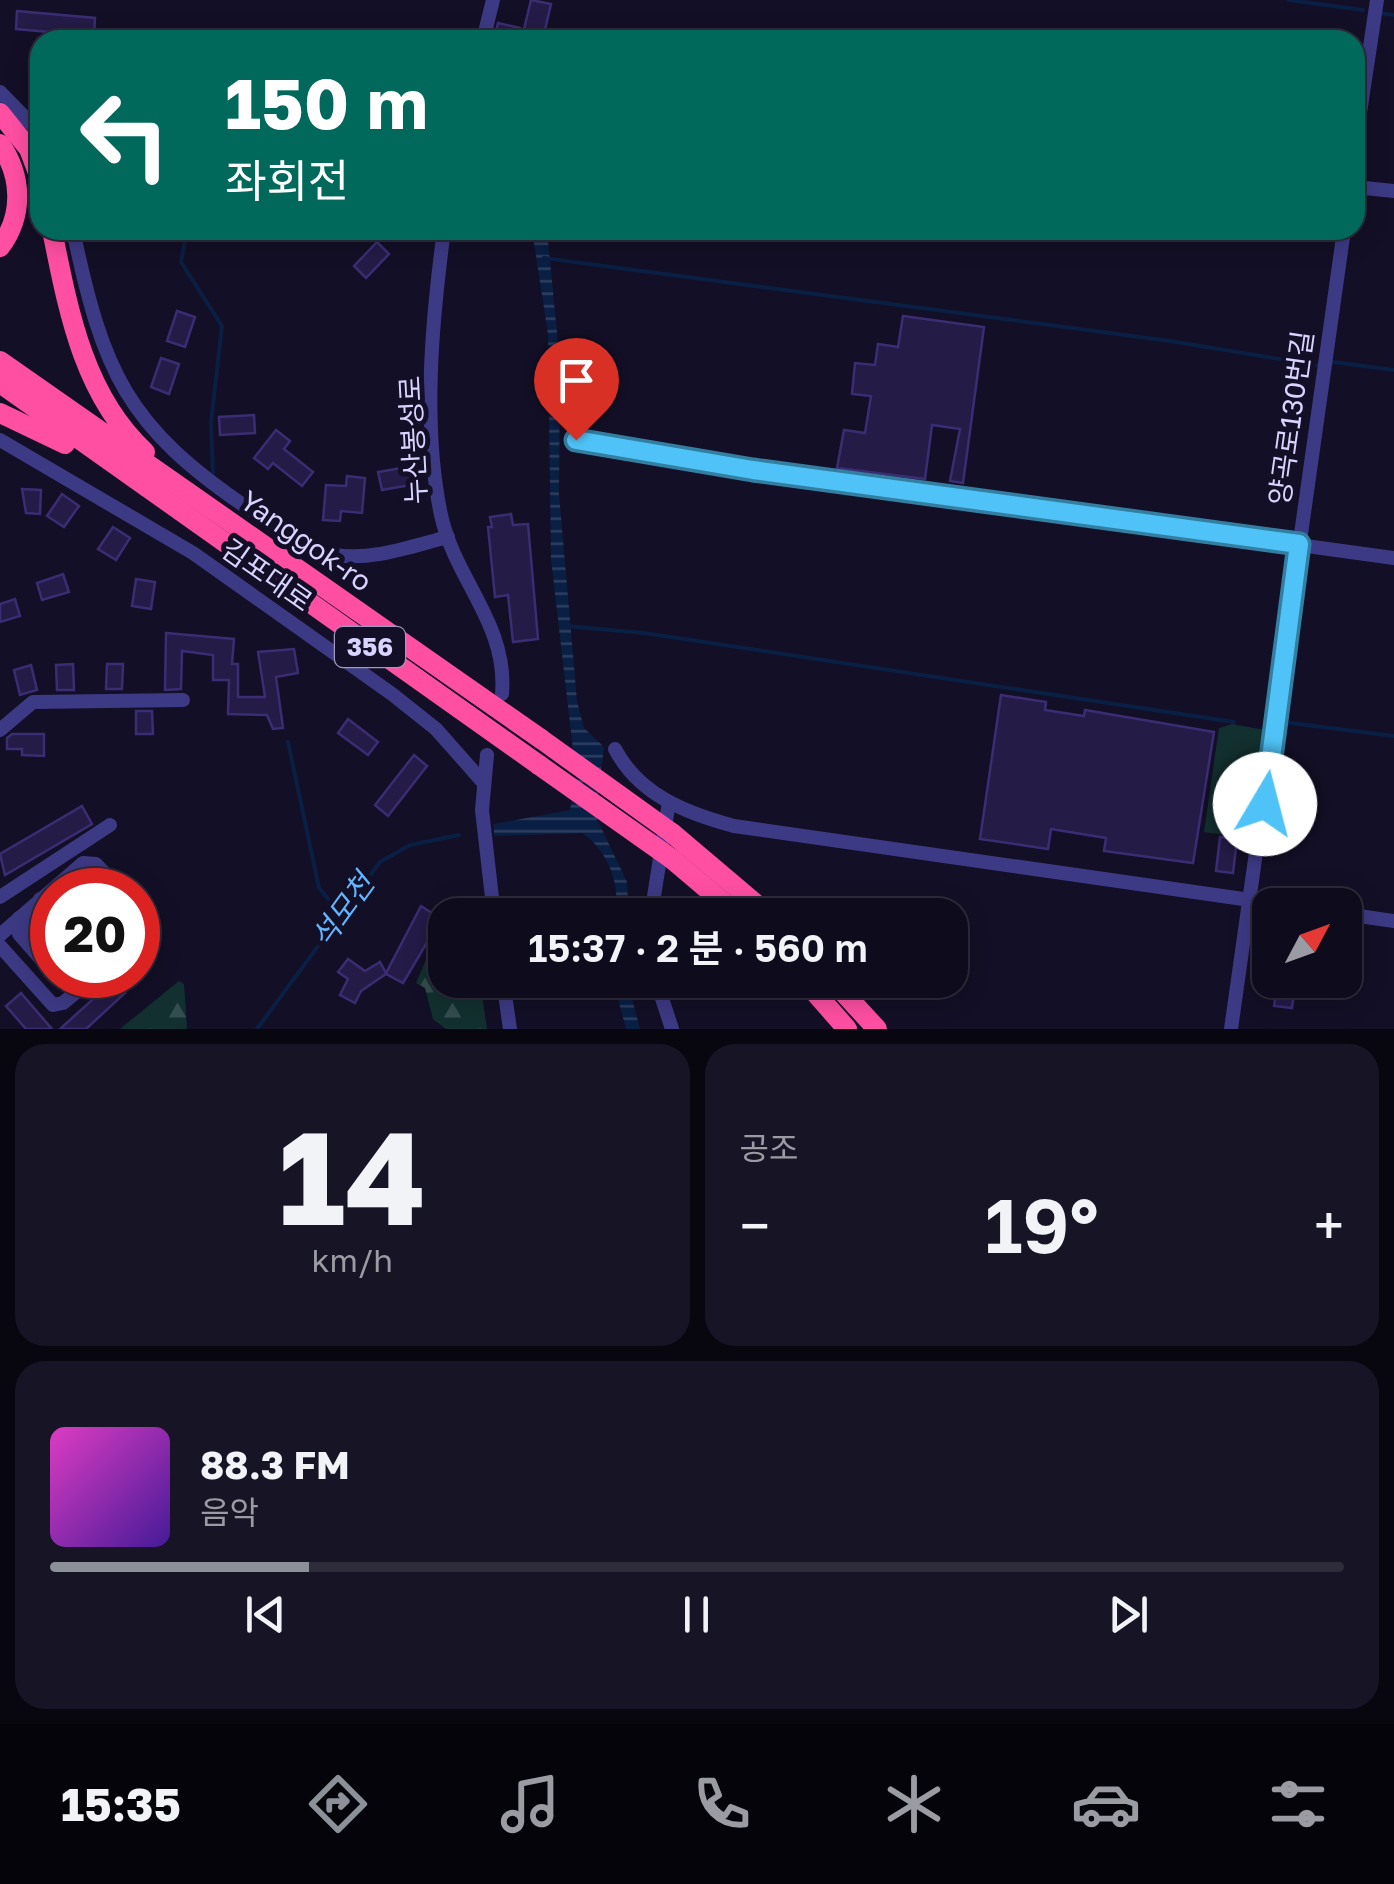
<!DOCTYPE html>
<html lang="ko">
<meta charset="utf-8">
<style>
:root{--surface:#0e0b1c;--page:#171425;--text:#f1f3f6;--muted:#9b9ba3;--line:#2e2b3b;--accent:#8c9099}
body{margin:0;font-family:"Golos Text","Noto Sans KR",sans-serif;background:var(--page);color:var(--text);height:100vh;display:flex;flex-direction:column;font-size:38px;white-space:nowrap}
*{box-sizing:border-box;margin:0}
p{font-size:32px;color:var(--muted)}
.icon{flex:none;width:55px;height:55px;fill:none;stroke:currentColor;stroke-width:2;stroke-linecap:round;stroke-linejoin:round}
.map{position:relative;height:1029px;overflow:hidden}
.sheet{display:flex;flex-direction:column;gap:15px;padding:15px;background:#08060f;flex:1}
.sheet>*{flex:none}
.banner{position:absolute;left:30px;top:30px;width:1335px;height:210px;border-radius:30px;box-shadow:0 5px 25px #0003,0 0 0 2px var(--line);background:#00695c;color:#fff;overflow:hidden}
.needle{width:65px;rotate:49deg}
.tools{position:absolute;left:1252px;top:888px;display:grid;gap:20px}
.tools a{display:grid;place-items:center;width:110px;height:110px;border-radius:20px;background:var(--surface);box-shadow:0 5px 25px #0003,0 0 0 2px var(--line);font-size:50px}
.speed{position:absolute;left:30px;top:868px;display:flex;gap:20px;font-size:50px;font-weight:700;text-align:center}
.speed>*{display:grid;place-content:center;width:130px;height:130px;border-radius:50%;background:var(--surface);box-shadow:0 5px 25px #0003,0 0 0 2px var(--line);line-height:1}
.speed .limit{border:15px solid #d22;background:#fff;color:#111}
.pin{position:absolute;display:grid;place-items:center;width:85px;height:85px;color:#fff;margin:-102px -42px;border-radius:50% 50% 50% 0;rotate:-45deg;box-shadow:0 0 10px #0007}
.pin .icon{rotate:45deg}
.me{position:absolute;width:110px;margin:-55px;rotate:8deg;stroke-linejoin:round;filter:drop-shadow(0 0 8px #0008)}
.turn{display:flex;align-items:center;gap:35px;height:210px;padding:0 30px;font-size:45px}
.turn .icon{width:130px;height:130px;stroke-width:2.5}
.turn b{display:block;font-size:70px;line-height:85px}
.big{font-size:75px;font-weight:600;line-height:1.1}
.sheet .card{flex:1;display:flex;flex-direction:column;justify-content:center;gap:15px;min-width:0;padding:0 35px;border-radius:30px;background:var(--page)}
.sheet .dial{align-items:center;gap:0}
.dial b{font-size:130px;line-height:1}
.song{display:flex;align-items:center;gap:30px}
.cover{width:120px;height:120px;border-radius:15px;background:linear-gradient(135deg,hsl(310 70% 55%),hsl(260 70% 35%))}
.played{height:10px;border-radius:5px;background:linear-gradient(90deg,var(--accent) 20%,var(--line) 20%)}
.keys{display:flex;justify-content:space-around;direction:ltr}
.heat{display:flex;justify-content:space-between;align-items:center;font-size:55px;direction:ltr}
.sheet .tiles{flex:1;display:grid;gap:15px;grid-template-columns:1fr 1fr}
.card:last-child{grid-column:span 2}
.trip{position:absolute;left:428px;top:898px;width:540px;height:100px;border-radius:30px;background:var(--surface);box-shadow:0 5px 25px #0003,0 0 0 2px var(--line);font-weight:600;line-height:100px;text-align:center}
.tab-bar{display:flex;height:160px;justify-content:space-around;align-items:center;background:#06040b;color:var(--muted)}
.tab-bar .icon{width:70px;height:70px}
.tab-bar .on{color:var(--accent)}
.tab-bar b{font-size:45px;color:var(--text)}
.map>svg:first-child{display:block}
.green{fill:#12302f}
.forest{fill:url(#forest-firs)}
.water{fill:url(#water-rules)}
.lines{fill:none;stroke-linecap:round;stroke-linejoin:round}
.stream{stroke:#0a1f44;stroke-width:4}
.building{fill:#241b47;stroke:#3b2d73;stroke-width:2.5}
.minor{stroke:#3d3a85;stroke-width:14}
.highway{stroke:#ff4fa3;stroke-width:20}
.highway-bridge{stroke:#ff4fa3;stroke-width:20}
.route-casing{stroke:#337fa1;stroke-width:25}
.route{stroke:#4fc3f7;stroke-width:18}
.labels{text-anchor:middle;stroke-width:10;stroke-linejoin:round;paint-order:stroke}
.shield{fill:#130f26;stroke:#9e99be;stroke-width:2.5}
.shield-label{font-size:25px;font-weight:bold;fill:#d9d4ff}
.street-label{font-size:28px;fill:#d9d4ff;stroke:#130f26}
.water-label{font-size:30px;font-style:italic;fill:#62b6ff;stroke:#130f26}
</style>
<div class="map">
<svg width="1394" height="1029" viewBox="0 0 1394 1029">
<defs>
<pattern id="forest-firs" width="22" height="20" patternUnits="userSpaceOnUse" patternTransform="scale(2.5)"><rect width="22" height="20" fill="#12302f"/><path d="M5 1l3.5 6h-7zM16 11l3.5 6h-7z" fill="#344d4e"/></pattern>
<pattern id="water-rules" width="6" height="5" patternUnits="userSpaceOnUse" patternTransform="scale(2.5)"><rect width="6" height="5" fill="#0a1f44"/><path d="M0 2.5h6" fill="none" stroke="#2d3f60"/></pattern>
</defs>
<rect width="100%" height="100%" fill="#130f26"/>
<path class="green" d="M1232,724L1265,730L1268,736L1254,839L1204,832L1219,728Z"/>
<g class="forest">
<path d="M433,943H445V980H480L487,1029H446L433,1019L425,988L416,983Z"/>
<path d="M179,981L184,984L187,1029H120Z"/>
</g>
<g class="water">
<path d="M532,230H547L560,364L559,494L577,701L584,728L604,747L595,815L627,882L629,915H615C621,885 608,850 582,833L494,836V824L570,810L576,775L551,559L548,334Z"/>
<path d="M613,980H627L640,1029H626Z"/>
</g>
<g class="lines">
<g class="stream">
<path d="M1289,0L1363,10"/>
<path d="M1380,13L1394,15"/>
<path d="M187,230L181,262L222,326L211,422L213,473"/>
<path d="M544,258L1170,341L1316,365"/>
<path d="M1333,362L1394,370"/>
<path d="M566,626L644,633L1234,722"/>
<path d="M1283,722L1394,736"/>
<path d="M288,742L319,888L338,911"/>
<path d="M257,1029L380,862L410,845L459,835"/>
</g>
</g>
<g class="building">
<path d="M531,0L551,4L544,34L524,29Z"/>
<path d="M17,11L95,18L94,36L16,29Z"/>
<path d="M498,23L520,28L517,40H494Z"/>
<path d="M377,242L389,254L366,278L354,266Z"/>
<path d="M177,311L195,317L185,347L167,341Z"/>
<path d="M903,316L984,327L963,483L950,481L960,429L932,425L925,479L837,468L844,430L865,433L871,396L852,394L855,363L875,365L878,344L898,347Z"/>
<path d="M161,358L179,364L169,394L151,387Z"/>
<path d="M254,415L255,433L220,435L219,417Z"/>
<path d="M276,430L290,441L284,449L313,472L302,486L273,463L268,469L254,458Z"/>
<path d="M413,466L416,484L382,490L378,472Z"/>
<path d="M347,476L365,478L362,513L341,511L340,521L323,520L326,485L346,486Z"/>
<path d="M22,489L41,490L40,514L26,513Z"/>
<path d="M62,494L79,506L64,527L47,516Z"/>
<path d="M511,514L513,525L528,524L538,639L513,642L508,595L495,597L488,527H492L490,517Z"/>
<path d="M113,527L130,538L116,560L98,549Z"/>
<path d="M63,574L69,592L42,600L37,583Z"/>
<path d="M136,579L155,582L151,609L132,606Z"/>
<path d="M15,599L20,616L0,622V604Z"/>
<path d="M166,633L234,639L232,664H238V697H265L258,652L294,649L298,673L276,677L283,728L273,729L267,715L228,714L229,680H213V655L182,651L181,689L165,690Z"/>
<path d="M73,664L74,690H57L56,665Z"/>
<path d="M107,664H123L122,689H106Z"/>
<path d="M31,665L37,690L20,695L14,670Z"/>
<path d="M1001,695L1046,702L1045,710L1084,716L1085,710L1214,732L1193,863L1104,851L1106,838L1051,829L1048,849L980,839Z"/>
<path d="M136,711H152L153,734H136Z"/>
<path d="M348,719L378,742L368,755L338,733Z"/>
<path d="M12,734H44V756L22,755V749H7V738Z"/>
<path d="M414,755L427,766L388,816L375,805Z"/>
<path d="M82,806L92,824L5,875L0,854Z"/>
<path d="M1220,837L1237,839L1233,873L1216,871Z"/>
<path d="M421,906L441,919L403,983L386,974L361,991L355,1003L340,995L348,979L338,972L348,959L365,971L380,962L386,973Z"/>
<path d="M114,980L125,993L86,1029H60Z"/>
<path d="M1278,980H1296L1292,1008L1274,1006Z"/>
<path d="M21,993L52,1029H26L6,1006Z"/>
</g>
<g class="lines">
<g class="minor">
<path d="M483,40L493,0"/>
<path d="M0,92L40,133"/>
<path d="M1355,146L1377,0"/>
<path d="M1355,187L1394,191"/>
<path d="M73,230C103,372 126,426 249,509C276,527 302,550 335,555C372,561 412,546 448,537"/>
<path d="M444,230C432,320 422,425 441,515C455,580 508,624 502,694"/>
<path d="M0,440L193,553L392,694L436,729L482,781"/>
<path d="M576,440L753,470L1394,558"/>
<path d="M0,730L33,702L183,700"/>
<path d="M615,749C639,795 686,813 734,826L1285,905"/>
<path d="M487,755L482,810L494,915"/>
<path d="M0,897L110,825"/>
<path d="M40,899L52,913"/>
<path d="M138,910L146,926L138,940"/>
<path d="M1345,914L1394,921"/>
<path d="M651,915L669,802"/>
<path d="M41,917L52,930"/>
<path d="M19,918L44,948"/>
<path d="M19,934L46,965"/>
<path d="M0,935L83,863L96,864L120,890"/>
<path d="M0,946L53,1005L63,1003L97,975"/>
<path d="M503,980L510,1029"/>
<path d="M656,980L672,1029"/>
<path d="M1231,1029L1344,230"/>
</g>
<g class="highway">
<path d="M0,113L29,149L40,178"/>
<path d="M0,144C22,176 24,215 0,247"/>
<path d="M52,230C68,309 83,395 145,452"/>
<path d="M0,361L541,739"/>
<path d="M0,383L539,765"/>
<path d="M0,413L65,444"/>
<path d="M672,833L769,915"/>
<path d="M672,859L738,915"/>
<path d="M804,980L847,1029"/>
<path d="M832,980L877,1029"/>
</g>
<g class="highway-bridge">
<path d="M541,739L672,833"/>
<path d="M539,765L672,859"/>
</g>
</g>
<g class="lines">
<g class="route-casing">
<path id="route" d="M576,440L753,470L1299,544L1265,804"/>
</g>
<use href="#route" class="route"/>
</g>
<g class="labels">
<rect class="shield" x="335" y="627" width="70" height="40" rx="8"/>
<g class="shield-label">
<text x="370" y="656">356</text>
</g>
<g class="street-label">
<text transform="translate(1291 418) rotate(-82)" y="10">양곡로130번길</text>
<text transform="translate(413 440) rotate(-93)" y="10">누산봉성로</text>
<text transform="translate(306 541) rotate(35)" y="10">Yanggok-ro</text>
<text transform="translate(267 575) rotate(35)" y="10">김포대로</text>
</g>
<g class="water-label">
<text transform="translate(343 911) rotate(-54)" y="10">석모천</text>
</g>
</g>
</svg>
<div class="tools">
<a><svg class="needle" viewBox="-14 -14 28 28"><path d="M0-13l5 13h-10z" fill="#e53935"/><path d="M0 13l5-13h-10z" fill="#9b9ba3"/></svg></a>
</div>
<div class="speed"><div class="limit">20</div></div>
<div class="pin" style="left:576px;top:440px;background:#d93025"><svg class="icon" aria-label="arrive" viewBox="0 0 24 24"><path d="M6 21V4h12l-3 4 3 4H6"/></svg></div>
<svg class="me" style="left:1265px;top:804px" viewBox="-20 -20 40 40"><circle r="19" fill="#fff"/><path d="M0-13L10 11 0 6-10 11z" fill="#4fc3f7"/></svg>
<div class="trip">15:37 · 2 분 · 560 m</div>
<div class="banner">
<div class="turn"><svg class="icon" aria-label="left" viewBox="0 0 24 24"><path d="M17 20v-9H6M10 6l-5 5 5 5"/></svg><div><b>150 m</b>좌회전</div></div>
</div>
</div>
<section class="sheet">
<div class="tiles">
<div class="card dial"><b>14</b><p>km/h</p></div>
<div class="card"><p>공조</p>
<div class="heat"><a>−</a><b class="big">19°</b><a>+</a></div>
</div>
<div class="card">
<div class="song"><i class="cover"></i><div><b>88.3 FM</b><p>음악</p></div></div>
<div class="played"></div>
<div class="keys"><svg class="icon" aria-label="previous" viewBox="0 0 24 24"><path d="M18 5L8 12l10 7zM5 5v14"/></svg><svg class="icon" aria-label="pause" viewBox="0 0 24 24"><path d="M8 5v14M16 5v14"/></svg><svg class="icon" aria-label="next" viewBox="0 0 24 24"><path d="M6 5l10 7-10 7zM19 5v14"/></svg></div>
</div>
</div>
</section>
<nav class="tab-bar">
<b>15:35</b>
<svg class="icon on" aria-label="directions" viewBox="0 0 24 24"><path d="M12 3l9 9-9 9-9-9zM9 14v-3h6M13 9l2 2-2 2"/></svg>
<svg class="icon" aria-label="music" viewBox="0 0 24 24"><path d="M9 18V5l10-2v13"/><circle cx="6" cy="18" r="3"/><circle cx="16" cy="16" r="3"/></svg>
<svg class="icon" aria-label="phone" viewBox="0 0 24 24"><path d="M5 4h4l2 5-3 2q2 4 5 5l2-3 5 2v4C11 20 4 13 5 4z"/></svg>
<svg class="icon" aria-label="climate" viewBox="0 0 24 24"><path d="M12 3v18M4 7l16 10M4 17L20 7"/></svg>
<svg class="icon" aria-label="car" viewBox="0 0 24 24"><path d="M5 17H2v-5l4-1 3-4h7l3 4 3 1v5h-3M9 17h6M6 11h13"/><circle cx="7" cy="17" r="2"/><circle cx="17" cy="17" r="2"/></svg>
<svg class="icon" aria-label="filters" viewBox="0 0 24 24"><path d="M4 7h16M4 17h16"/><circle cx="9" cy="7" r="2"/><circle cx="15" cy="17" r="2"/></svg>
</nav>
